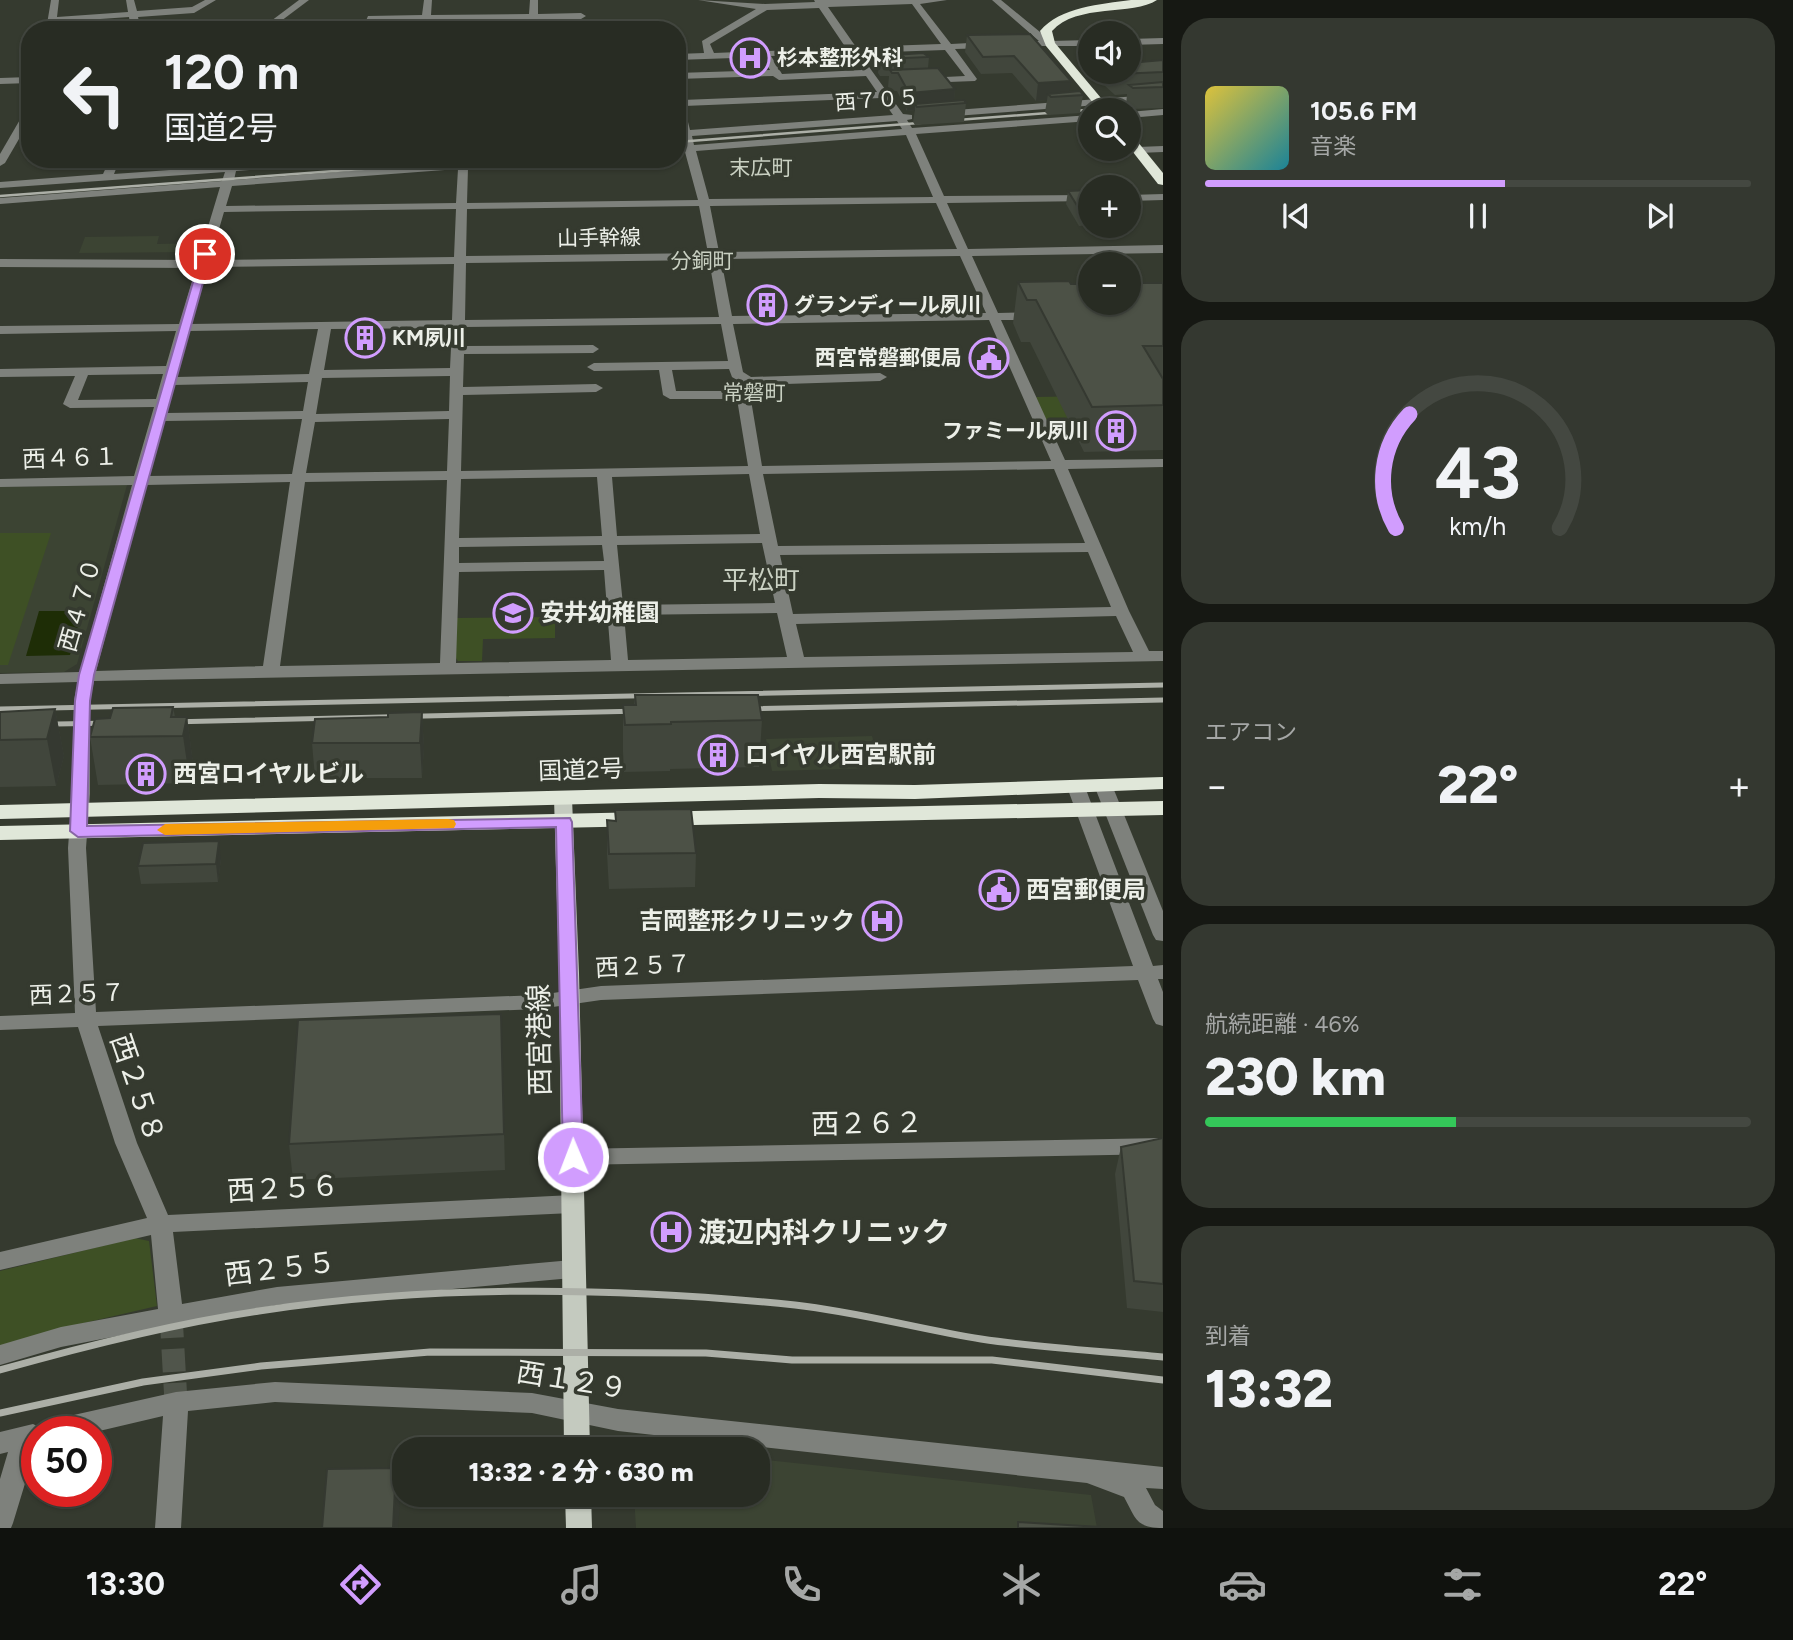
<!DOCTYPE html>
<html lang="ja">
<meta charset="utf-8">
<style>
:root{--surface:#282c23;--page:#343830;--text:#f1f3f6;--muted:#a5a7a6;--line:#444841;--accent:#d19dfe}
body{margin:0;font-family:Figtree,"Noto Sans JP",sans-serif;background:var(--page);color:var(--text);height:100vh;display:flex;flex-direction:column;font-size:26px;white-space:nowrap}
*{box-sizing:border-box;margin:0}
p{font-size:23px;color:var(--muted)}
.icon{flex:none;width:38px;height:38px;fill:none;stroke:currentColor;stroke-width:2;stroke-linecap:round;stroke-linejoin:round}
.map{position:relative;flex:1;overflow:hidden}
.sheet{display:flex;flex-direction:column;gap:18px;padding:18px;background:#161813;width:630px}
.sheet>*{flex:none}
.guide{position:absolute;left:21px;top:21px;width:665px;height:147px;border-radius:28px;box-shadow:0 2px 5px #0004,0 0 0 2px var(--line);background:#282c23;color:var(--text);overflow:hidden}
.tools{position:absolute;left:1078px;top:21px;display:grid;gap:14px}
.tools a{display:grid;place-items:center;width:63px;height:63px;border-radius:50%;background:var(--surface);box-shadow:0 2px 5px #0004,0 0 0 2px var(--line);font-size:35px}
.speed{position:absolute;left:21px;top:1416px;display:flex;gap:14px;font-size:35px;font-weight:700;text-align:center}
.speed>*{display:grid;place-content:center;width:91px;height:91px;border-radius:50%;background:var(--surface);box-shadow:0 2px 5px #0004,0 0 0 2px var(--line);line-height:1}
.speed .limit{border:10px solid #d22;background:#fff;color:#111}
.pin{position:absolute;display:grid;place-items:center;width:60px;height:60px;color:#fff;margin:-30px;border:4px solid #fff;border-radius:50%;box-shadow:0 2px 7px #0007}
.me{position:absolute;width:77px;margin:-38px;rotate:359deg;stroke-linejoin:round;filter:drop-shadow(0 0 5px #0008)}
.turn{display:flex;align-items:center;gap:24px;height:147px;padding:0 28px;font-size:32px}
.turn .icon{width:91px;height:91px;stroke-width:2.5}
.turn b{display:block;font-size:49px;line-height:60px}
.big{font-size:52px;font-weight:800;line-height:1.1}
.sheet .card{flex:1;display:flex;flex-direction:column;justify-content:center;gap:10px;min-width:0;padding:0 24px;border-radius:28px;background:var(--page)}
.sheet .dial{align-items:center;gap:0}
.dial svg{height:182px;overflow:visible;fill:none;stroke:var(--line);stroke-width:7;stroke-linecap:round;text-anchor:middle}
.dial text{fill:var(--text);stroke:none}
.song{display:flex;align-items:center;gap:21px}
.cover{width:84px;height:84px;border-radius:10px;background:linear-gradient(135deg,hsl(50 70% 55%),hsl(190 70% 35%))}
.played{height:7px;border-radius:4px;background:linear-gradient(90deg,var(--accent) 55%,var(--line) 55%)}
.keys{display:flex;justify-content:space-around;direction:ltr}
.heat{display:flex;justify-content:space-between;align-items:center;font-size:38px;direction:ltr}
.charge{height:10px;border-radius:5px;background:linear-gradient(90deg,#34c759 46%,var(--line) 0)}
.trip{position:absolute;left:392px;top:1437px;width:378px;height:70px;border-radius:28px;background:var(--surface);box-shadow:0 2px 5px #0004,0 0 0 2px var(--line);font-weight:800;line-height:70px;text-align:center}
.menu{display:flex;height:112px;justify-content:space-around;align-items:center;background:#10120e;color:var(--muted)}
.menu .icon{width:49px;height:49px}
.menu .on{color:var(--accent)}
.menu b{font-size:32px;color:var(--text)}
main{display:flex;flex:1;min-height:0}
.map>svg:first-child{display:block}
.built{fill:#3c4433}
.green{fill:#3e5025}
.water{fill:#1e2d06}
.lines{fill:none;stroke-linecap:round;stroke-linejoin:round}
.minor-tunnel{stroke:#50554b;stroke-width:23;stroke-dasharray:23 11;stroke-linecap:butt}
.minor{fill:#7e817c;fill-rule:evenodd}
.major{fill:#c4cabf;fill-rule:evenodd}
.highway{fill:#e0e7d9;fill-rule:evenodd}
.rail-far2{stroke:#acafa7;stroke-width:2.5}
.rail-far1{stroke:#acafa7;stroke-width:5}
.rail{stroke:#acafa7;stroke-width:7}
.wall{fill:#41463c}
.shaded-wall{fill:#353931}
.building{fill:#4c5146;stroke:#353931;stroke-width:2}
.route{fill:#d19dfe;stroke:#8866a5;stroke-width:2}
.slow{fill:#f59e0b}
.labels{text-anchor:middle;stroke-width:7;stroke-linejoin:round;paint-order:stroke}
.far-poi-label{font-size:21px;font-weight:bold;fill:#ecefe8;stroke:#353a2f;text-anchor:start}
.far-street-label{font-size:21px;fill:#ecefe8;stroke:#353a2f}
.far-neighbourhood-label{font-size:21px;fill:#c9d0c2;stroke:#353a2f}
.street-label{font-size:24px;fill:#ecefe8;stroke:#353a2f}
.poi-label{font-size:24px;font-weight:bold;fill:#ecefe8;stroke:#353a2f;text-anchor:start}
.neighbourhood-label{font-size:26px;fill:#c9d0c2;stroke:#353a2f}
.near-street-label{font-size:28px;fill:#ecefe8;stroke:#353a2f}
.near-poi-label{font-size:28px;font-weight:bold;fill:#ecefe8;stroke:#353a2f;text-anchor:start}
</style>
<main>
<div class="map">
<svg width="1163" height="1528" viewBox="0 0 1163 1528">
<rect width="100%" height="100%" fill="#353a2f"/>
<g class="built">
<path d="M170,159H224V165L168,171Z"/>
<path d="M159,236L157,244L200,243L198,252L79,253L85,237Z"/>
<path d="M127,485L77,664L64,672L0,673V487Z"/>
<path d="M872,736L881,768L772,771L766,739Z"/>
<path d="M758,1459L1091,1495L1097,1528H636L634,1495L758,1494Z"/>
</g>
<g class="green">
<path d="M1094,396L1106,420L1046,421L1036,397Z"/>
<path d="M0,533H51L8,665H0Z"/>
<path d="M555,617V638L483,639L482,661H458L455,657L457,618Z"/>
<path d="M135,1238L149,1241L157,1306L71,1326L0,1347V1271Z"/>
</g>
<path class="water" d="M39,611H82L70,655L26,656Z"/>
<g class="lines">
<path class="minor-tunnel" d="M171,1315L176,1402"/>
<g class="minor">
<path d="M51,0H59L57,17L128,12L126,0H134L137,11L192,7L205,0H216L194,13L138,17L141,30H131L129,17L57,22L56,30H46Z"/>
<path d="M299,0H309L269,30H259Z"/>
<path d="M424,0H432L431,15L529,14L530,0H538V14L581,13L586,16L581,19H538V30H528L529,19L431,20L430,30H420L421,20L375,21L372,30H362L368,16L422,15Z"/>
<path d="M698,0L765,4L815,2L814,0H947L920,4L951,44L989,42L994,45L989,48L955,49L977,79L975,81L922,83L920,81L925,78L965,76L945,50L859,53L903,114L912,115V119L907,120L912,128L1090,115V121L916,134L944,196L1090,195V201L947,203L968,249L1163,245V253L972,256L998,313L1036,312L1042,316L1036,320H1001L1065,460L1163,459V467L1068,469L1129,611L1149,651H1163V661L94,681L90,700V794L86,848L96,1012L539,995L601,986L1133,966L1067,787L1076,782L1085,787L1153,966L1163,965V979H1158L1163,992V1026L1156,1024L1153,1019L1138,980L601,1000L539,1009L98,1026L137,1143L168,1215L572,1195L580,1198L583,1204L580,1210L572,1213L173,1232L182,1304L277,1287L572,1260L580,1262L584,1269L580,1276L572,1278L277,1305L61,1347L0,1365V1345L61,1327L158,1309L151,1235L0,1270V1252L147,1218L115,1143L78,1027L0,1030V1016L75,1013L68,848L72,794L74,700L78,682L0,684V674L80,672L132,485L0,487V479L134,476L154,407L70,408L63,404L75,376L0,377V369L166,366L176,331L0,334V326L179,324L196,268L0,267V259L198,260L220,187L0,204V198L222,181L225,172L0,188V182L103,174L110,159H120L114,174L226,166V159H236V165L314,159H367L362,162L236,171L234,180L499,159H549L544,162L468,168L467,203L698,200L685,152H677V146L684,145L682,137H677V131H680L677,96L682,100L877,92L866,76L779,80L773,76L677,79V73L770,70L762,57L677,60V54L704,53L702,41L756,9ZM912,4L941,44L856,47L828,7ZM819,8L846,48L714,53L710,44L767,10ZM850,53L862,70L782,74L771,56ZM881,98L893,115L690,130L684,106ZM897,121L902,129L694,145L692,136ZM906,135L933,197L709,199L696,151ZM458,169L456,203L226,206L232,186ZM936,203L957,249L719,252L710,206ZM699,206L708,253L466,256L467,209ZM456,209L454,257L210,260L224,212ZM960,256L986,313L732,316L721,259ZM709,260L719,317L465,320L466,263ZM454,264L452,320L191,324L208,267ZM989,320L1051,461L762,466L749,388L752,385L880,381L887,377L880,373L751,377L743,372L733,324ZM721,324L728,361L594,363L587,367L594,371L659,370L663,395L670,399H737L748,466L461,471L463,395L596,392L603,388L596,384L463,387L464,354L593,353L599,349L593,345L464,346V327ZM452,328L450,368L324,370L331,329ZM318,329L309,374L176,377L189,331ZM729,369L732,377L740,382L736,391H676L672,370ZM163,374L156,399L78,400L88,375ZM450,376L449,411L316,414L322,378ZM308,382L303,411L166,413L173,385ZM302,419L292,474L148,476L164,421ZM449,419L447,471L306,473L315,422ZM1054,469L1085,543L778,546L763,474ZM749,474L760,534L617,536L612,477ZM597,477L602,536L459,538L461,479ZM447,480L440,663L280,666L305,482ZM290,482L263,666L96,671L146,485ZM762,543L775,603L623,605L617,545ZM602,545L604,561L459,563V547ZM1088,552L1111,607L793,614L780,555ZM604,570L611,660L456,663L459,572ZM777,613L787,657L628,660L624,615ZM1116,616L1133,652L804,657L796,624Z"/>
<path d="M992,0H1001L1051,41L1090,40V46H1014V42L1017,41H1039Z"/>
<path d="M1163,38V44L1129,45V39Z"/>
<path d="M30,77V83L0,84V78Z"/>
<path d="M1163,94V100L942,117L937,114L942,111Z"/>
<path d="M30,108V120L5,163L0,166V154L25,111Z"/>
<path d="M1163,109V115L1129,118V112Z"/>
<path d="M1163,146V152L1138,153L1133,150L1138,147Z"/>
<path d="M1163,194V200L1129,201V195Z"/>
<path d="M1103,780L1112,785L1163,911V941L1156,940L1153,935L1094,785Z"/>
<path d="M1163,1138V1154L573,1165L565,1163L562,1157L565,1151L573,1149Z"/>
<path d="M275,1382L532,1393L618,1409L1163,1467V1489L1146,1488L1155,1505L1163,1511V1528C1136,1528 1136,1519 1124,1497L1087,1483L618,1431L532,1413L275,1402L188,1411L181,1528H155L163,1416L95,1432H37V1444L13,1523L11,1528H0V1479L8,1452L0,1454V1432L33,1424L37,1426L47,1421L176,1392Z"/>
</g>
<g class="major">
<path d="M563,793L572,798L579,973L590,1449H564L559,973L554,798Z"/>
<path d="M565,1494H591L592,1528H566Z"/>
</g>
<g class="highway">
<path d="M1131,0H1157C1133,16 1077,3 1052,31L1055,43L1111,110H1099L1046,46L1040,31C1060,7 1101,4 1131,0Z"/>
<path d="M1129,135L1133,136L1163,173V185L1158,184L1129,147Z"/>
<path d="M1163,777V789L915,799L819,798L0,819V805L819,784L915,785Z"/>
<path d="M1163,801V815L0,840V826Z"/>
</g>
<g class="rail-far2">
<path d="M677,142L1163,104"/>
<path d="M0,196L496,159"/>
</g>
<g class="rail-far1">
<path d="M0,709L1163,685"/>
<path d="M740,709L1163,700"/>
<path d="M169,722L642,711"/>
<path d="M0,725L113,723"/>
</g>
<g class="rail">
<path d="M0,1370C85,1346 171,1324 259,1311C435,1284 618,1287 795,1305C858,1312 919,1329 981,1339C1041,1348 1102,1351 1163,1357"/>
<path d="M0,1413L143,1382L261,1366L430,1352L706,1353L792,1360H992L1163,1380"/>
</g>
</g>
<g class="wall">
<path d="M1030,34L1070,92L1083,95L1080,113L1048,115L1045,112L1047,100L1036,101L1012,73L981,74L965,52L967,35Z"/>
<path d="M879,56L929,57L928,68L955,89L954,101L966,103L964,122L915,125L913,122L915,110L907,111L897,91H891L888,87L889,76H880L878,73Z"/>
<path d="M1163,60V108L1130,109L1126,106L1127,94L1115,95L1104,85L1106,72H1129Z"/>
<path d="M1090,190V225L1079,226L1066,204L1068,191Z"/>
<path d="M1018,282L1071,284L1163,283V450L1084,452L1030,342H1021L1013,323Z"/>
<path d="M635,695L762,720L759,767L670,769V771L624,772L623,752V705H634Z"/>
<path d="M173,707L175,717H187L193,764L190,783L98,785L90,737L110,718Z"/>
<path d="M55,709L64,756L56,786L0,787V712Z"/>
<path d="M422,712L424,747L422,778H315L312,743L388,717Z"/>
<path d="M615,810L696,853L695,887L609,889L607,854V820L615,821Z"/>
<path d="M221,859L218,882L141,884L138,866Z"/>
<path d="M501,1014L505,1170L293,1180L289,1144Z"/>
<path d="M1163,1138V1312L1127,1308L1115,1174L1121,1147Z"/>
</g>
<g class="shaded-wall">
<path d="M1071,81L1069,96L1048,94L1047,100L1036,101L1038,83Z"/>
<path d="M955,89L954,104H915V110L907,111L909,93Z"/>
<path d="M55,709L64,756L56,786L47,739Z"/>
<path d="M422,712L424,747L422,778L420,743Z"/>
<path d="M187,717L193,764L190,783L183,736Z"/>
<path d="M219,841L221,859L218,882L216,864Z"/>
<path d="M396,1468L400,1504L398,1528H393Z"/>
</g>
<g class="building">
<path d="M1030,34L1071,81L1038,83L1014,56L983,57L967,35Z"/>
<path d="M923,53L929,57L882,59L879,56Z"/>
<path d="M1163,60V72L1118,74L1115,72H1129V63Z"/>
<path d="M938,68L955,89L909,93L898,73H892L890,70Z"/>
<path d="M1163,82V87L1133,88L1129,85Z"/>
<path d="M1080,91L1083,95L1051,97L1048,94Z"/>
<path d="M964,100L966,103L917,107L915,104Z"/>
<path d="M1090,190V212H1081L1068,191Z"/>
<path d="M1069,281L1071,284H1090V303H1129V283H1163V346H1143L1163,379V405L1092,407L1036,300H1027L1018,282Z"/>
<path d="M635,695H758L762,720L671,722V724L625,725L623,705H636Z"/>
<path d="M173,707L171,717H187L183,736L90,737L95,719L110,718L113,708Z"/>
<path d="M55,709L47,739L0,740V712Z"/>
<path d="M422,712L420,743H312L315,719L388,717V713Z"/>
<path d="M691,809L696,853L609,854L607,820L616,821L615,810Z"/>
<path d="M219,841L216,864L138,866L143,843Z"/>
<path d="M501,1014L504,1134L289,1144L298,1020Z"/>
<path d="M1163,1138V1284L1134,1281L1121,1147Z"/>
<path d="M396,1468L393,1528H322L327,1469Z"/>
<path d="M1018,1522L1100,1527V1528H1018Z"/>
</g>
<path class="route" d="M202,251L211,254L94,675L90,701L87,826L570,818L572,822L583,1157L580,1163L573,1165L566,1163L563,1157L556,827L78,837L70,831L75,701L79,675Z"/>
<path class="slow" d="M448,819L454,820L456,824L454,828L165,835L157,830L165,824Z"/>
<defs>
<g id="hospital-ring" transform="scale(2.0125)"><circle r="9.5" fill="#353a2f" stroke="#d19dfe" stroke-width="1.5"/><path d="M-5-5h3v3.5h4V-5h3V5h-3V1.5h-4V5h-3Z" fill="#d19dfe"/></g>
<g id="building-ring" transform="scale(2.0125)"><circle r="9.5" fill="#353a2f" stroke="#d19dfe" stroke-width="1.5"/><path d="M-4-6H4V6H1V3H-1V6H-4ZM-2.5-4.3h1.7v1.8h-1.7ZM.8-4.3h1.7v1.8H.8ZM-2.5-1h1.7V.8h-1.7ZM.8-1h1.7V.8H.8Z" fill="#d19dfe"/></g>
<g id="civic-ring" transform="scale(2.0125)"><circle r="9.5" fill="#353a2f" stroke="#d19dfe" stroke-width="1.5"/><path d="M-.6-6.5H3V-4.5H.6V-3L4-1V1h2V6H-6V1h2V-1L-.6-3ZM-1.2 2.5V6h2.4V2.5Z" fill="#d19dfe"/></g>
<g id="school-ring" transform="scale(2.0125)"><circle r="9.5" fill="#353a2f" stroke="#d19dfe" stroke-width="1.5"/><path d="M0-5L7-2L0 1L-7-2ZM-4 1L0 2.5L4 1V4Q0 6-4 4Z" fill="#d19dfe"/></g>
</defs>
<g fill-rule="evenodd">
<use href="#hospital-ring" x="750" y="58"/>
<use href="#building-ring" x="767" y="305"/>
<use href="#building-ring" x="365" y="338"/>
<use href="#civic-ring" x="989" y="358"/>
<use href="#building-ring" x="1116" y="431"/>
<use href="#school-ring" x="513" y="613"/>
<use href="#building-ring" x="718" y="755"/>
<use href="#building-ring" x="146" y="774"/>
<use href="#civic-ring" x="999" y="890"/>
<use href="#hospital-ring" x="882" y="921"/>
<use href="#hospital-ring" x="671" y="1232"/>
</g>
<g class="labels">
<g class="far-poi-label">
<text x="777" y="65">杉本整形外科</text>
<text x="794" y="312">グランディール夙川</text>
<text x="392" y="345">KM夙川</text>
<text x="962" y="365" text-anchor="end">西宮常磐郵便局</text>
<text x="1089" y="438" text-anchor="end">ファミール夙川</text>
</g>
<g class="far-street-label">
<text transform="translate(877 100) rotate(-4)" y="7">西７０５</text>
<text transform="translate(599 238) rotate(-1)" y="7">山手幹線</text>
</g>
<g class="far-neighbourhood-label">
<text x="761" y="175">末広町</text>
<text x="702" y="268">分銅町</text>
<text x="754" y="400">常磐町</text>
</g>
<g class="street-label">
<text transform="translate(70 458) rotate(-2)" y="8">西４６１</text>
<text transform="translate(80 605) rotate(-74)" y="8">西４７０</text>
<text transform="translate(581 770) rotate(-2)" y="8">国道2号</text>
<text transform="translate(643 966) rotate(-3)" y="8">西２５７</text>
<text transform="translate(77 994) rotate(-2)" y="8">西２５７</text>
</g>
<g class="poi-label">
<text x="540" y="621">安井幼稚園</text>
<text x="745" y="763">ロイヤル西宮駅前</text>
<text x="173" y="782">西宮ロイヤルビル</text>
<text x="1026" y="898">西宮郵便局</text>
<text x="855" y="929" text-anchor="end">吉岡整形クリニック</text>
</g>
<g class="neighbourhood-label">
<text x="761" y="589">平松町</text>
</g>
<g class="near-street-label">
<text transform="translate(539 1040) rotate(-91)" y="10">西宮港線</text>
<text transform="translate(138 1088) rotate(71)" y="10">西２５８</text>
<text transform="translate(867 1123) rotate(-1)" y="10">西２６２</text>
<text transform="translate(283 1188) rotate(-3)" y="10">西２５６</text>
<text transform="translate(280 1268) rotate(-7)" y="10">西２５５</text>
<text transform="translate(572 1380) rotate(9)" y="10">西１２９</text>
</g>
<g class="near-poi-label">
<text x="698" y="1242">渡辺内科クリニック</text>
</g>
</g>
</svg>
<div class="tools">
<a><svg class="icon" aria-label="sound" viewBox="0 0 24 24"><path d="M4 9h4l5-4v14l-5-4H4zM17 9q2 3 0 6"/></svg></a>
<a><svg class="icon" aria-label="search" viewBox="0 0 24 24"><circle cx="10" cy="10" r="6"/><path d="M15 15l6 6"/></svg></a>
<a>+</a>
<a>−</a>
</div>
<div class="speed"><div class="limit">50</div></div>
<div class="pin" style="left:205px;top:254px;background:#d93025"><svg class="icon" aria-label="arrive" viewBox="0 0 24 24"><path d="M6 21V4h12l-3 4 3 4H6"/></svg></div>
<svg class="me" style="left:573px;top:1157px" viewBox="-20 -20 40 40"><circle r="17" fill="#d19dfe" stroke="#fff" stroke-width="3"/><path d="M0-11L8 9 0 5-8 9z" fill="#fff"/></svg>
<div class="trip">13:32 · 2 分 · 630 m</div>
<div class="guide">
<div class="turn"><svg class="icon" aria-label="left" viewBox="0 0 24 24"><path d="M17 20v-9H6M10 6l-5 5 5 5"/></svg><div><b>120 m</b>国道2号</div></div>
</div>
</div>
<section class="sheet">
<div class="card">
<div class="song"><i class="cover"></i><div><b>105.6 FM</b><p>音楽</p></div></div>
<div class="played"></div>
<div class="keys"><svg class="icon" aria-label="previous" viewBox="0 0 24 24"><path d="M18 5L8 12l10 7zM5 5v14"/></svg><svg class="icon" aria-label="pause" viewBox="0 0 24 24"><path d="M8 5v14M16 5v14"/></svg><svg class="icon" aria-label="next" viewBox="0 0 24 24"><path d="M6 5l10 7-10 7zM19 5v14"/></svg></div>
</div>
<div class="card dial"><svg viewBox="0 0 100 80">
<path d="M14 69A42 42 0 1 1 86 69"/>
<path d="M14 69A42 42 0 0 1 20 19" stroke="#d19dfe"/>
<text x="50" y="56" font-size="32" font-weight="700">43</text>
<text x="50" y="72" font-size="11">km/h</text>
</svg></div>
<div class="card"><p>エアコン</p>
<div class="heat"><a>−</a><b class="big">22°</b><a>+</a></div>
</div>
<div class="card"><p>航続距離 · 46%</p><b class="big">230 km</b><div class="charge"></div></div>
<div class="card"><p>到着</p><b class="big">13:32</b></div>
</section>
</main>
<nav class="menu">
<b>13:30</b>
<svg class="icon on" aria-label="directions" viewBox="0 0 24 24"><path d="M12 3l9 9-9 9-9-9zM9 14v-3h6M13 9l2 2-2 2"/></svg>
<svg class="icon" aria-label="music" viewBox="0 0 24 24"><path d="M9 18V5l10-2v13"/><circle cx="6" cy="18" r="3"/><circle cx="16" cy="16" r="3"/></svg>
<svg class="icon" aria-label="phone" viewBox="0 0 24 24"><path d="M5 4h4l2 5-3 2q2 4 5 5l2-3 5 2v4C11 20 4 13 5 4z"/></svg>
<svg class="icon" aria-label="climate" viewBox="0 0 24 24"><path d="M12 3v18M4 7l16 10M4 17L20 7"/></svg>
<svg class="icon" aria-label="car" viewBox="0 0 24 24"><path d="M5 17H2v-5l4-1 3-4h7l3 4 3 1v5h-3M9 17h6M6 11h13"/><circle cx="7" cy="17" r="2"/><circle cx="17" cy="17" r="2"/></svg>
<svg class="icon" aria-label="filters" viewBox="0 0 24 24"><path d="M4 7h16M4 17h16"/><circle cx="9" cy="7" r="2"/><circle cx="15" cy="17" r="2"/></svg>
<b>22°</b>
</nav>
